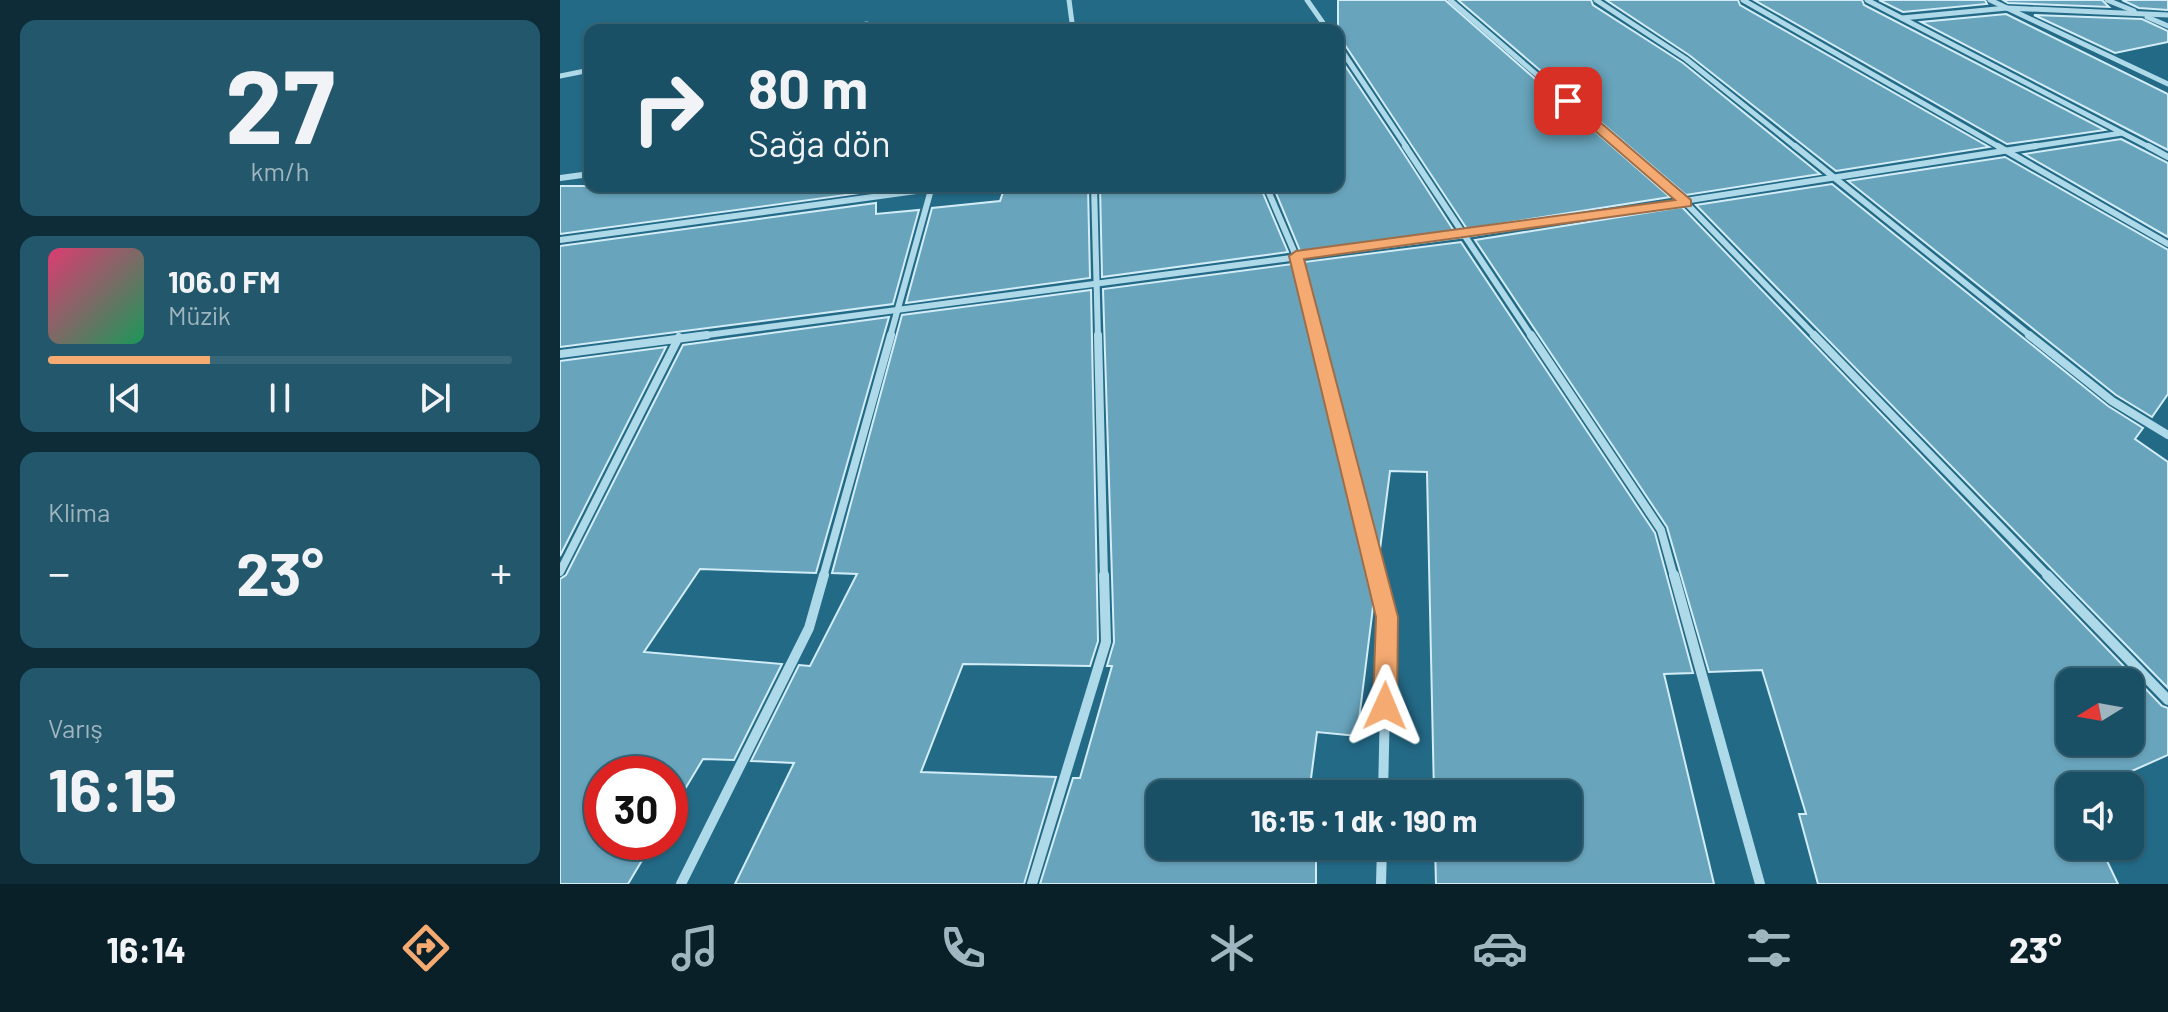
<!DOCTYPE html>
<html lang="tr">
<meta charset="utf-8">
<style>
:root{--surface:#1a5065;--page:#23576b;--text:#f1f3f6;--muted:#9fb5bf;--line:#386779;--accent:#f4aa71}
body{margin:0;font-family:Barlow,sans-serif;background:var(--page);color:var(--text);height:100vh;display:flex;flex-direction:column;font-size:30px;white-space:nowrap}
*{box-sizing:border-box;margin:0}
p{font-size:26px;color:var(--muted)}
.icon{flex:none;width:44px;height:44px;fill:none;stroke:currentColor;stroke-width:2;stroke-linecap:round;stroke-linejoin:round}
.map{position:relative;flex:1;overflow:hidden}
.panel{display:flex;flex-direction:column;gap:20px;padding:20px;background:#0e2c38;width:560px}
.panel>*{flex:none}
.top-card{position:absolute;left:24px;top:24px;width:760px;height:168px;border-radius:16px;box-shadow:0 2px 6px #0004,0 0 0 2px var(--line);background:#1a5065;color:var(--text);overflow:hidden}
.needle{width:52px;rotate:259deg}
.tools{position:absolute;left:1496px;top:668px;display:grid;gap:16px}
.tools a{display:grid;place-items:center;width:88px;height:88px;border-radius:16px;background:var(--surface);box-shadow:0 2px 6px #0004,0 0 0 2px var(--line);font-size:40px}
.speed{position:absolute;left:24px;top:756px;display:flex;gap:16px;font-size:40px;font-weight:700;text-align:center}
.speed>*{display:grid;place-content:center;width:104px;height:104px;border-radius:50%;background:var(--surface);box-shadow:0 2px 6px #0004,0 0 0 2px var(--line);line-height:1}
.speed .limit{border:12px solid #d22;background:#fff;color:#111}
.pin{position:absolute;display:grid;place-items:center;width:68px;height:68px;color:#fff;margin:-34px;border-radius:16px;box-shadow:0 4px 12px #0006}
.me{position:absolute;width:88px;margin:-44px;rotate:1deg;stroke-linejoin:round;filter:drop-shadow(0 0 6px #0008)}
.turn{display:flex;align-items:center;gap:28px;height:168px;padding:0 32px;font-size:36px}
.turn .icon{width:104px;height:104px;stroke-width:2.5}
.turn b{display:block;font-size:56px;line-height:68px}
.big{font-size:60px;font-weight:700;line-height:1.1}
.panel .tile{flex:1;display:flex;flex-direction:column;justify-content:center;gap:12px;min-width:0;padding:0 28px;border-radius:16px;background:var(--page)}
.panel .dial{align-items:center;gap:0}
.dial b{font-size:104px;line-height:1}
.song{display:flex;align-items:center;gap:24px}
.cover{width:96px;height:96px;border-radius:12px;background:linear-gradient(135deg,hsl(340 70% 55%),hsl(150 70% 35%))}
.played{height:8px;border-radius:4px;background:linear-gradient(90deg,var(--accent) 35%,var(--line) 35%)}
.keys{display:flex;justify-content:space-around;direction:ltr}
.heat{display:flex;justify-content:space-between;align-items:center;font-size:44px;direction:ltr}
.trip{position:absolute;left:586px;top:780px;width:436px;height:80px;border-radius:16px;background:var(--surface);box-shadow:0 2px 6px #0004,0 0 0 2px var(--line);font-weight:700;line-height:80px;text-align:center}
.menu{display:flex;height:128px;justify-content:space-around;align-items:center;background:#0a2028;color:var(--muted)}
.menu .icon{width:56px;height:56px}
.menu .active{color:var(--accent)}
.menu b{font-size:36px;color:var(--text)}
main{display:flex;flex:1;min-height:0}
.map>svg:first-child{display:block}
.building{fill:#68a4bc;stroke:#d2edf7;stroke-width:2;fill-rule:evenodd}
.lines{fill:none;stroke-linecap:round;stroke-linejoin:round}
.street-far3{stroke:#aed9e9;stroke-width:5}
.street-far2{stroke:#aed9e9;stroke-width:6}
.street-far1{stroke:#aed9e9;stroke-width:8}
.street{stroke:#aed9e9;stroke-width:10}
.route{fill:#f4aa71;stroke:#9f6e49;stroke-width:2}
</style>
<main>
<section class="panel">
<div class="tile dial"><b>27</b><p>km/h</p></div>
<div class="tile">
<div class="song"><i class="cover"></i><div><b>106.0 FM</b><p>Müzik</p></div></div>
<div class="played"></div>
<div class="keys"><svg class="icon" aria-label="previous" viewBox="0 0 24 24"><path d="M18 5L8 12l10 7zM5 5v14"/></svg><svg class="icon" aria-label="pause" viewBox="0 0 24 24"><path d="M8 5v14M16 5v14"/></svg><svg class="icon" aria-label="next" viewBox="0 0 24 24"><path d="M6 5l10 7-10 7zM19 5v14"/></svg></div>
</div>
<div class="tile"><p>Klima</p>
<div class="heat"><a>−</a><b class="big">23°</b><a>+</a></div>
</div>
<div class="tile"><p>Varış</p><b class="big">16:15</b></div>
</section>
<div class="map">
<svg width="1608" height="884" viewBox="0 0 1608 884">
<rect width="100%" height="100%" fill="#236a87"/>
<g class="building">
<path d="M778,0H885L1110,197L907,229L783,42L778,40Z"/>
<path d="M898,0H1031L1033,5L1123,63L1260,174L1126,195Z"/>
<path d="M1046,0H1178L1180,5L1429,147L1276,171L1129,55Z"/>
<path d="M1194,0H1302L1304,5L1545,130L1447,144Z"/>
<path d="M1319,0H1425L1427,4L1343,12Z"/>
<path d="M1443,0H1542L1549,7L1448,3Z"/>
<path d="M1562,0H1608V10L1579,8Z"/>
<path d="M1446,14L1608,94V150L1361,22Z"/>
<path d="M1474,15L1582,19L1608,31V42L1555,53Z"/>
<path d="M778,55L839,146L894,231L740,251L713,186H778Z"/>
<path d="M1561,139L1608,163V237L1464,154Z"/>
<path d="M1445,157L1608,250V394L1592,417L1556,395L1288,181Z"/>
<path d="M1272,184L1548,406L1583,428L1575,439L1608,462V688L1136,205Z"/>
<path d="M0,186H314L315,191L0,234Z"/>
<path d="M445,186H528L530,278L346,303L372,208L440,201Z"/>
<path d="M540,186H700L728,252L542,277Z"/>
<path d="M316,203V214L359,210L333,304L0,347V246Z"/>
<path d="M1122,207L1602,706L1608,708V755L1538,786H1510V846H1540L1558,884H1258L1239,814H1246L1202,670L1149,672L1107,527L915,240ZM1510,682H1570V742H1510Z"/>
<path d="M901,242L1095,533L1133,673L1104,674L1154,884H876L875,846H1008V794H874L867,472L830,471L819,557L744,262Z"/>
<path d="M732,264L814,599L797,736L757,732L749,794H600V846H756V884H480L513,778H520L552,666H547L554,642L543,289Z"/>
<path d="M531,290L538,641L530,666L403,664L361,772L496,777L464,884H175L234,763L191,761L239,665L250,666L297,574L272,573L342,315Z"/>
<path d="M329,317L256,573L140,569L84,652L222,664L174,760L143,759L110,814V774H42V842H93L68,884H0V579L6,575L123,345Z"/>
<path d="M106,347L0,556V361Z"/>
</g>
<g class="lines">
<g class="street-far3">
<path d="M509,0L513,30"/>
<path d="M747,0L768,30"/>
<path d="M890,0L1062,148"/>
<path d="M1036,0L1126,59L1237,148"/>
<path d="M1183,0L1441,148"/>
<path d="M1307,0L1591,148"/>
<path d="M1430,0L1608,84"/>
<path d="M1547,0L1574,11"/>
<path d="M1587,17L1608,26"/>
<path d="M1342,18L1447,8L1608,15"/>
<path d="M268,30L307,24L305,30"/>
<path d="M778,45L847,148"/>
<path d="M0,76L30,70"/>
<path d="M1463,148L1562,133"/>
</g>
<g class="street-far2">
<path d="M845,146L972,337"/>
<path d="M1060,146L1126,203L1256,337"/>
<path d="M1235,146L1472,337"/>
<path d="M1438,146L1608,244"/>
<path d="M1588,146L1608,157"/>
<path d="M0,178L30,174"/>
<path d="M534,186L538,337"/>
<path d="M706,186L736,256L756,337"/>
<path d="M0,240L371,189"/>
<path d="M132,337L906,235L1476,146"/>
<path d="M330,337L372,186"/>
</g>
<g class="street-far1">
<path d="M538,335L544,577"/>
<path d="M756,335L817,577"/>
<path d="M971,335L1101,530L1114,577"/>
<path d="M1254,335L1489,577"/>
<path d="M1469,335L1552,401L1608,435"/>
<path d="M0,354L147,335"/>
<path d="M0,572L119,337"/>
<path d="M263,577L331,335"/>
</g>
<g class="street">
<path d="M816,575L827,617L823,794"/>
<path d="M1114,575L1200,884"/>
<path d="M1487,575L1608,700"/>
<path d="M121,884L249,628L264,575"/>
<path d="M472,884L546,642L544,575"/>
<path d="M821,884L822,846"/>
</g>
</g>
<path class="route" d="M1004,99H1013L1131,200V206L744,259L838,617L837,706L833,713L825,717L817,713L813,706L816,617L729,256L736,251L1115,200L1004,104Z"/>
</svg>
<div class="tools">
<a><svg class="needle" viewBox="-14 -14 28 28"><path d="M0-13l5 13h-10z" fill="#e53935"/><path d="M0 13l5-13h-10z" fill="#9fb5bf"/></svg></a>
<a><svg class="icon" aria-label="sound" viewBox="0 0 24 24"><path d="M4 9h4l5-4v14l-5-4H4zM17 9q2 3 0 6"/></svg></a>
</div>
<div class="speed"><div class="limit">30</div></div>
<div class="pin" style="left:1008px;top:101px;background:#d93025"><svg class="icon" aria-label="arrive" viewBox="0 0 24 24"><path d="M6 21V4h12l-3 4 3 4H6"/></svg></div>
<svg class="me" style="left:825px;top:706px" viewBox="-20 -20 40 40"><path d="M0-17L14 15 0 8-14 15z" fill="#f4aa71" stroke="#fff" stroke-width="4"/></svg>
<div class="trip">16:15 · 1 dk · 190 m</div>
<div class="top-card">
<div class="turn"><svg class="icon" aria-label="right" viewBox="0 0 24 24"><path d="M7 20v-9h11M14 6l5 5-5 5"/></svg><div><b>80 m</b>Sağa dön</div></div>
</div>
</div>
</main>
<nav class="menu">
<b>16:14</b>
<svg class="icon active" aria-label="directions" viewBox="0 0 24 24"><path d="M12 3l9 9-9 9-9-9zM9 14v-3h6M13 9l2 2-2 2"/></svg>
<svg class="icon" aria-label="music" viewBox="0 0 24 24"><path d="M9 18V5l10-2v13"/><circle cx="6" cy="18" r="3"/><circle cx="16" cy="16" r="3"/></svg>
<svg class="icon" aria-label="phone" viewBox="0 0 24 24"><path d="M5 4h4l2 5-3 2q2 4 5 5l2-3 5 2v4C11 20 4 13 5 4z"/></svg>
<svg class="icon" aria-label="climate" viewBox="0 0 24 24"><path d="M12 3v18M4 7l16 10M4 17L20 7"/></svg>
<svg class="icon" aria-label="car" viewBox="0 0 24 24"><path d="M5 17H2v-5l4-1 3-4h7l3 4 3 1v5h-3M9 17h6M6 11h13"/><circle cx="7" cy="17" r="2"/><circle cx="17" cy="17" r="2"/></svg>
<svg class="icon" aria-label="filters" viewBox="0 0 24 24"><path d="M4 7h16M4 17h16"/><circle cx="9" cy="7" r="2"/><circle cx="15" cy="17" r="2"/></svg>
<b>23°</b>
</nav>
